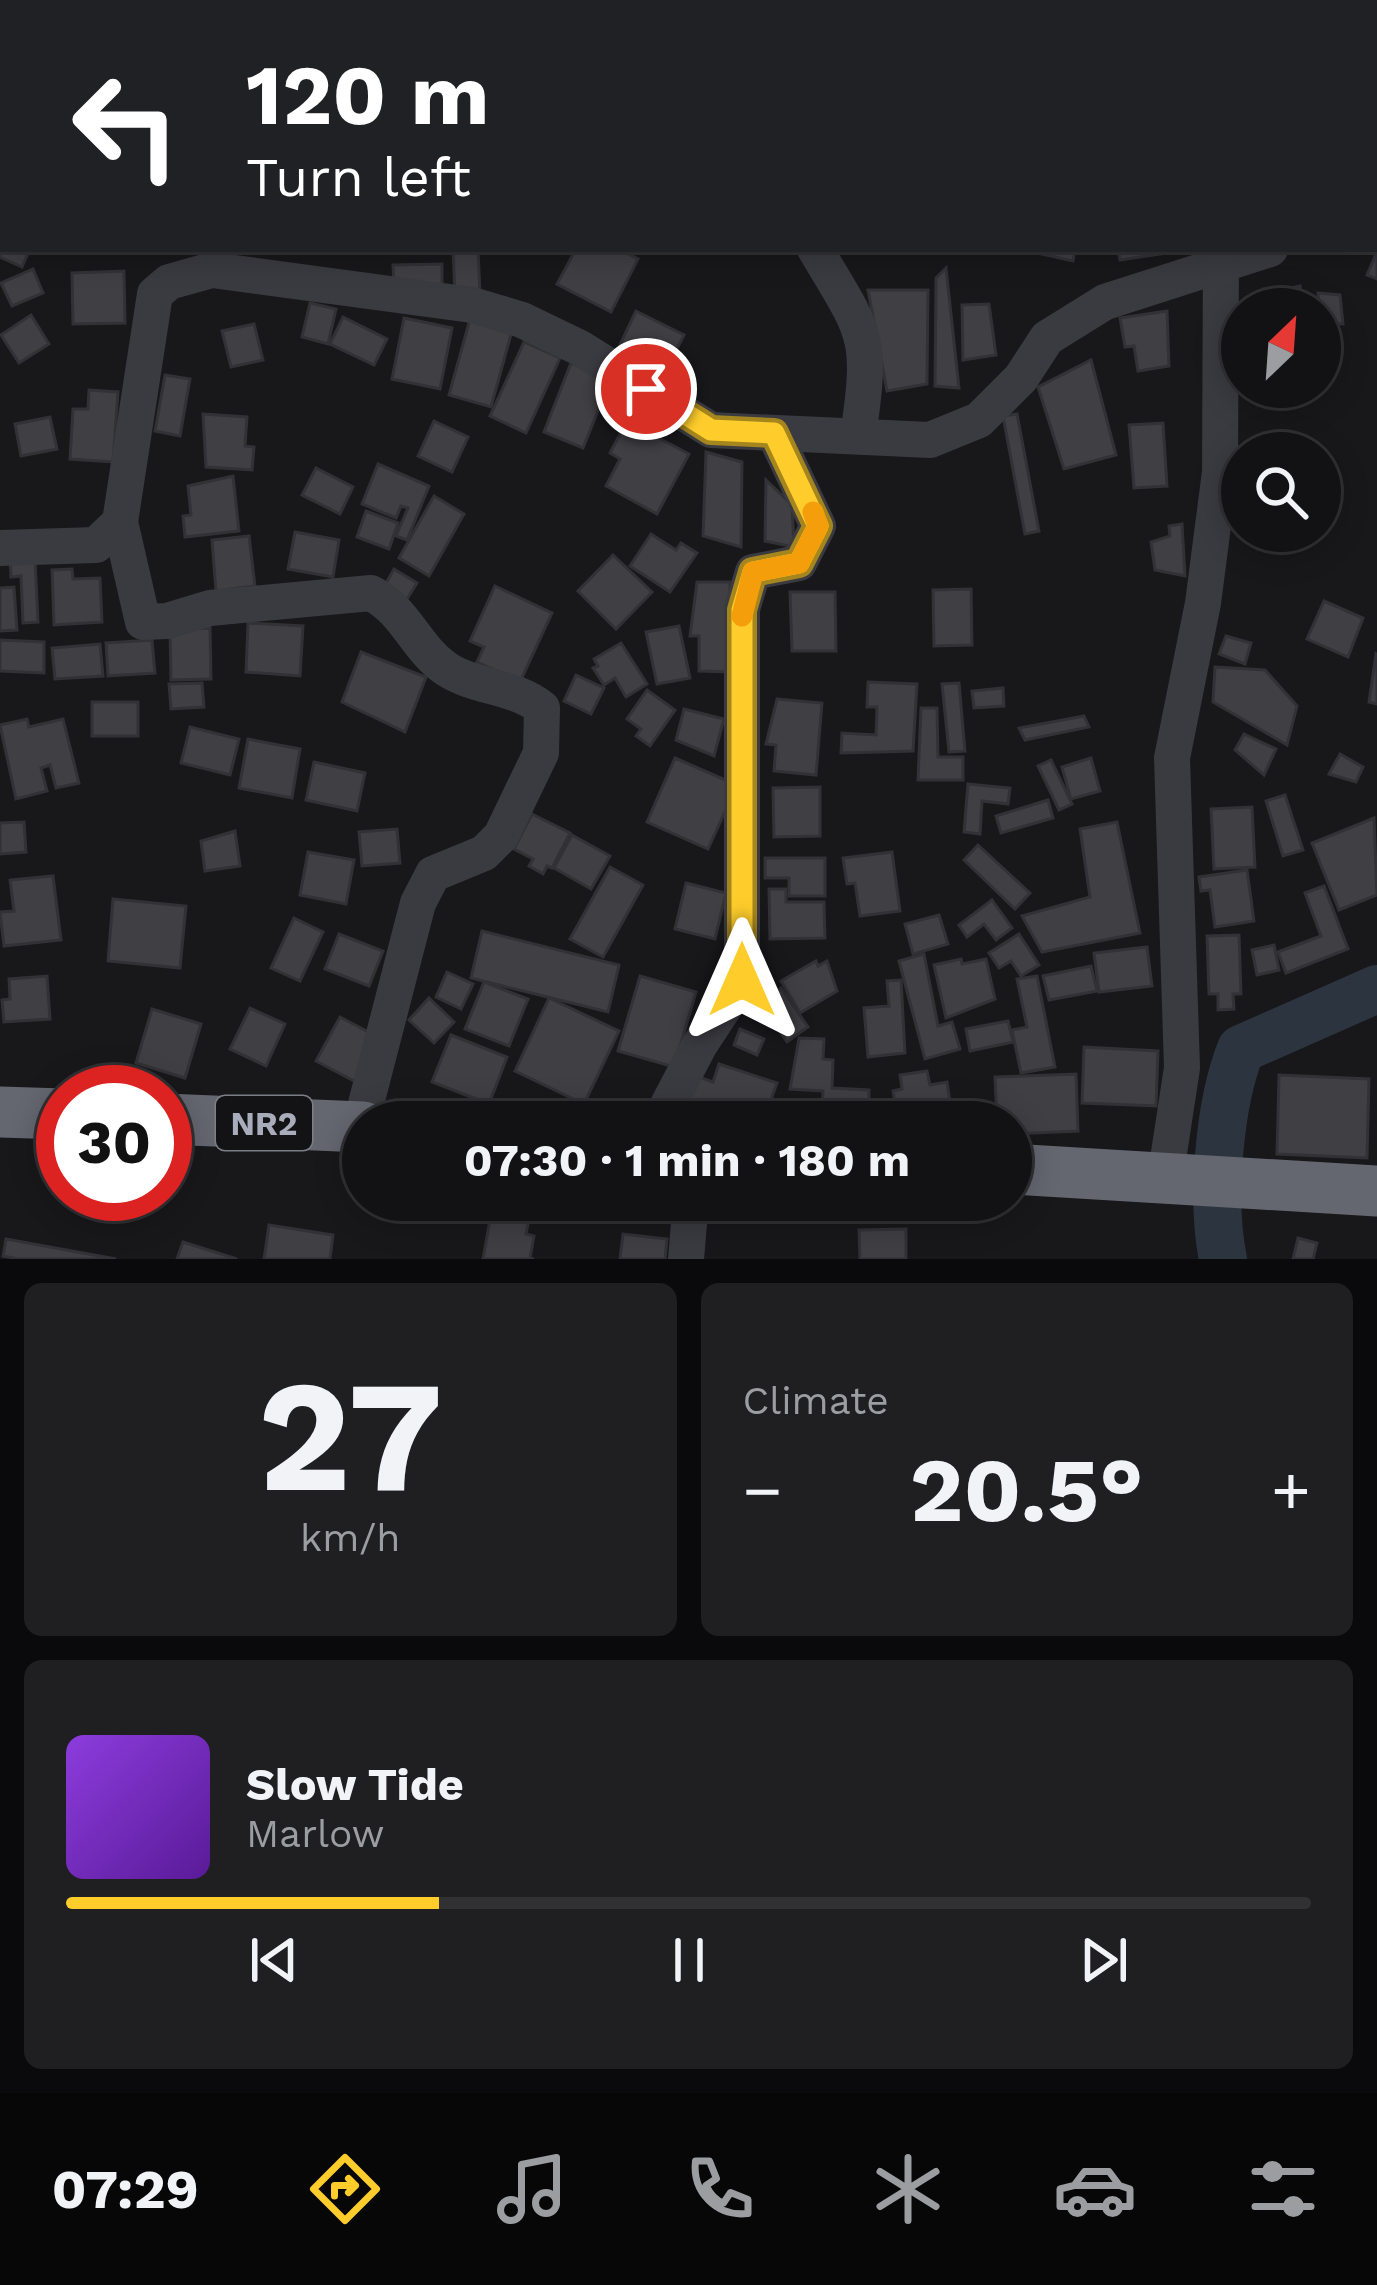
<!DOCTYPE html>
<meta charset="utf-8">
<style>
:root{--surface:#121114;--page:#1f1f22;--text:#f1f3f6;--muted:#9c9da0;--line:#313134;--accent:#fecd2c}
body{margin:0;font-family:"Work Sans",sans-serif;background:var(--page);color:var(--text);height:100vh;display:flex;flex-direction:column;font-size:45px;white-space:nowrap}
*{box-sizing:border-box;margin:0}
p{font-size:39px;color:var(--muted)}
.icon{flex:none;width:66px;height:66px;fill:none;stroke:currentColor;stroke-width:2;stroke-linecap:round;stroke-linejoin:round}
.map{position:relative;height:1259px;overflow:hidden}
.drawer{display:flex;flex-direction:column;gap:24px;padding:24px;background:#0a090b;flex:1}
.drawer>*{flex:none}
.guide{position:absolute;left:0px;top:0px;width:1377px;height:252px;box-shadow:0 6px 30px #0003,0 0 0 3px var(--line);background:#202124;color:#fff;overflow:hidden}
.needle{width:78px;rotate:25deg}
.fabs{position:absolute;left:1221px;top:288px;display:grid;gap:24px}
.fabs a{display:grid;place-items:center;width:120px;height:120px;border-radius:50%;background:var(--surface);box-shadow:0 6px 30px #0003,0 0 0 3px var(--line);font-size:60px}
.speed{position:absolute;left:36px;top:1065px;display:flex;gap:24px;font-size:60px;font-weight:700;text-align:center}
.speed>*{display:grid;place-content:center;width:156px;height:156px;border-radius:50%;background:var(--surface);box-shadow:0 6px 30px #0003,0 0 0 3px var(--line);line-height:1}
.speed .limit{border:18px solid #d22;background:#fff;color:#111}
.pin{position:absolute;display:grid;place-items:center;width:102px;height:102px;color:#fff;margin:-51px;border:6px solid #fff;border-radius:50%;box-shadow:0 3px 12px #0007}
.me{position:absolute;width:132px;margin:-66px;rotate:0deg;stroke-linejoin:round;filter:drop-shadow(0 0 9px #0008)}
.turn{display:flex;align-items:center;gap:42px;height:252px;padding:0 48px;font-size:54px}
.turn .icon{width:156px;height:156px;stroke-width:2.5}
.turn b{display:block;font-size:84px;line-height:102px}
.big{font-size:90px;font-weight:700;line-height:1.1}
.drawer .card{flex:1;display:flex;flex-direction:column;justify-content:center;gap:18px;min-width:0;padding:0 42px;border-radius:18px;background:var(--page)}
.drawer .dial{align-items:center;gap:0}
.dial b{font-size:156px;line-height:1}
.song{display:flex;align-items:center;gap:36px}
.cover{width:144px;height:144px;border-radius:18px;background:linear-gradient(135deg,hsl(270 70% 55%),hsl(270 70% 35%))}
.played{height:12px;border-radius:6px;background:linear-gradient(90deg,var(--accent) 30%,var(--line) 30%)}
.keys{display:flex;justify-content:space-around;direction:ltr}
.heat{display:flex;justify-content:space-between;align-items:center;font-size:66px;direction:ltr}
.drawer .tiles{flex:1;display:grid;gap:24px;grid-template-columns:1fr 1fr}
.card:last-child{grid-column:span 2}
.trip{position:absolute;left:342px;top:1101px;width:690px;height:120px;border-radius:60px;background:var(--surface);box-shadow:0 6px 30px #0003,0 0 0 3px var(--line);font-weight:700;line-height:120px;text-align:center}
.tab-bar{display:flex;height:192px;justify-content:space-around;align-items:center;background:#070708;color:var(--muted)}
.tab-bar .icon{width:84px;height:84px}
.tab-bar .selected{color:var(--accent)}
.tab-bar b{font-size:54px;color:var(--text)}
.map>svg:first-child{display:block}
.lines{fill:none;stroke-linecap:round;stroke-linejoin:round}
.river{stroke:#2c353f;stroke-width:48}
.building{fill:#3f3f44;stroke:#323136;stroke-width:3}
.minor{stroke:#3a3a41;stroke-width:36}
.highway{stroke:#646670;stroke-width:51}
.route-casing{stroke:#a5851d;stroke-width:30}
.route{stroke:#fecd2c;stroke-width:21}
.slow{stroke:#f59e0b;stroke-width:21}
.labels{text-anchor:middle;stroke-width:9;stroke-linejoin:round;paint-order:stroke}
.shield{fill:#131215;stroke:#7c7e88;stroke-width:3}
.shield-label{font-size:33px;font-weight:bold;fill:#a9acba}
</style>
<div class="map">
<svg width="1377" height="1259" viewBox="0 0 1377 1259">
<rect width="100%" height="100%" fill="#18171a"/>
<g class="lines">
<path class="river" d="M1223,1259C1211,1201 1219,1104 1241,1049L1377,989"/>
</g>
<g class="building">
<path d="M1374,225L1377,226V279L1367,275L1376,254L1364,249H1374Z"/>
<path d="M3,246L30,249L22,267L0,257Z"/>
<path d="M453,249H478L480,293L455,295Z"/>
<path d="M576,249H619L638,259L611,312L557,284Z"/>
<path d="M1019,249H1075L1073,261Z"/>
<path d="M1118,249H1180V251L1120,260Z"/>
<path d="M442,264V287L394,288L393,265Z"/>
<path d="M946,268L959,388L935,386L936,278Z"/>
<path d="M33,269L43,293L12,306L1,283Z"/>
<path d="M124,271L125,323L73,324L72,273Z"/>
<path d="M1300,286L1304,309H1263L1262,294Z"/>
<path d="M868,290H928L927,384L887,391Z"/>
<path d="M1318,293L1340,295L1343,324L1320,323Z"/>
<path d="M310,303L336,309L328,344L302,337Z"/>
<path d="M989,304L996,355L963,360L962,305Z"/>
<path d="M636,311L684,335L664,374L617,351Z"/>
<path d="M1167,311L1169,366L1138,371L1134,346L1125,347L1120,318Z"/>
<path d="M31,315L49,344L19,363L1,335Z"/>
<path d="M343,317L387,339L374,365L330,344Z"/>
<path d="M404,318L452,328L440,389L392,379Z"/>
<path d="M470,319L512,331L491,407L449,395Z"/>
<path d="M254,324L263,360L231,367L222,331Z"/>
<path d="M524,342L560,358L526,433L490,416Z"/>
<path d="M1091,360L1116,455L1064,469L1038,387Z"/>
<path d="M571,363L611,378L583,448L544,432Z"/>
<path d="M165,375L190,379L180,436L155,431Z"/>
<path d="M89,390L118,392L113,462L70,459L73,409H88Z"/>
<path d="M203,414L247,417L245,446L254,447L252,470L206,467Z"/>
<path d="M1017,414L1039,531L1025,534L1003,416Z"/>
<path d="M50,417L57,449L21,456L15,424Z"/>
<path d="M434,421L468,437L452,472L418,456Z"/>
<path d="M627,421L689,454L657,514L606,486L620,459L610,453Z"/>
<path d="M1163,423L1167,486L1134,488L1129,425Z"/>
<path d="M706,452L742,462L741,547L703,536Z"/>
<path d="M378,464L429,486L407,540L396,536L408,508L401,506L396,518L362,504Z"/>
<path d="M316,468L353,487L340,514L302,495Z"/>
<path d="M233,476L239,531L185,537L183,516L191,515L188,486Z"/>
<path d="M766,480L792,505L794,547L765,541Z"/>
<path d="M434,496L464,514L429,576L399,558Z"/>
<path d="M366,511L398,523L389,549L357,537Z"/>
<path d="M1182,524L1185,576L1155,570L1151,542L1170,536L1169,526Z"/>
<path d="M295,532L339,540L333,577L288,569Z"/>
<path d="M651,534L676,550L681,543L697,553L670,592L630,566Z"/>
<path d="M249,536L255,586L216,591L212,540Z"/>
<path d="M613,555L652,592L616,629L578,591Z"/>
<path d="M35,560L38,622L23,623L21,576L11,577L10,561Z"/>
<path d="M72,569L73,579L100,578L102,622L54,625L52,570Z"/>
<path d="M394,569L417,583L407,599L385,585Z"/>
<path d="M697,582H730L731,672L699,671V636H690Z"/>
<path d="M495,586L552,613L520,682L477,662L484,647L470,641Z"/>
<path d="M14,587L17,630L0,631V588Z"/>
<path d="M971,589L972,645L934,646L933,590Z"/>
<path d="M790,592H835L836,651H792Z"/>
<path d="M1324,601L1363,618L1348,657L1307,639Z"/>
<path d="M248,623L303,626L300,676L246,672Z"/>
<path d="M679,626L690,678L657,684L646,632Z"/>
<path d="M210,628L211,679L171,680L170,629Z"/>
<path d="M1226,636L1251,643L1245,664L1219,654Z"/>
<path d="M0,640L44,642V673L0,671Z"/>
<path d="M152,640L155,673L108,676L106,643Z"/>
<path d="M621,643L647,684L626,697L615,678L604,685L593,668L598,666L594,659Z"/>
<path d="M100,644L103,676L55,679L52,648Z"/>
<path d="M361,652L426,677L405,732L342,702Z"/>
<path d="M1376,654L1377,655V704L1369,702Z"/>
<path d="M1215,667L1265,670L1297,706L1287,745L1213,702Z"/>
<path d="M576,675L604,688L591,714L564,701Z"/>
<path d="M868,682L917,684L913,751L841,753L842,733L876,735L877,707H867Z"/>
<path d="M202,683L204,707L171,709L169,684Z"/>
<path d="M959,683L965,751L949,752L942,684Z"/>
<path d="M1003,688L1004,706L974,708L972,691Z"/>
<path d="M647,690L675,710L650,746L636,736L641,729L627,719Z"/>
<path d="M777,699L822,703L816,775L774,771L776,745L766,744Z"/>
<rect x="92" y="702" width="46" height="34"/>
<path d="M921,708H937L938,757H963V780H918Z"/>
<path d="M684,709L724,719L714,756L676,740Z"/>
<path d="M1084,716L1089,727L1025,740L1019,728Z"/>
<path d="M27,719L29,727L63,719L79,783L56,788L50,765L41,768L47,791L16,799L0,725Z"/>
<path d="M190,727L239,739L230,775L181,763Z"/>
<path d="M1244,734L1276,749L1264,775L1235,750Z"/>
<path d="M248,739L300,749L292,798L239,788Z"/>
<path d="M1340,754L1363,767L1356,782L1329,774Z"/>
<path d="M675,758L737,785L708,849L647,822Z"/>
<path d="M1091,758L1100,791L1071,799L1062,767Z"/>
<path d="M1051,760L1072,804L1059,810L1038,766Z"/>
<path d="M314,762L365,773L357,811L306,800Z"/>
<path d="M968,784L1010,788L1008,804L982,801L980,834L964,832Z"/>
<path d="M820,787V836L774,837L773,788Z"/>
<path d="M1285,795L1303,850L1283,856L1266,801Z"/>
<path d="M1048,800L1053,818L1001,833L996,816Z"/>
<path d="M1252,807L1255,867L1214,869L1211,809Z"/>
<path d="M532,814L570,833L552,868L547,866L543,874L529,866L533,859L514,849Z"/>
<path d="M1374,818L1377,895L1339,910L1312,843Z"/>
<path d="M24,822L26,852L0,854V823Z"/>
<path d="M1117,822L1140,933L1042,952L1022,916L1090,897L1080,829Z"/>
<path d="M397,829L400,863L362,866L359,832Z"/>
<path d="M235,831L240,866L205,871L201,841Z"/>
<path d="M572,835L610,856L591,889L554,868Z"/>
<path d="M978,845L1030,893L1015,909L964,860Z"/>
<path d="M308,852L354,860L346,904L300,895Z"/>
<path d="M892,852L900,911L860,916L855,883L847,884L843,858Z"/>
<path d="M765,858H825V896H789V878H765Z"/>
<path d="M610,867L643,885L603,957L570,939Z"/>
<path d="M1247,870L1254,921L1215,927L1210,890L1201,891L1199,877Z"/>
<path d="M53,876L61,940L4,946L0,912L14,911L10,880Z"/>
<path d="M686,883L726,893L715,939L675,929Z"/>
<path d="M1324,886L1348,949L1286,973L1278,952L1321,936L1305,893Z"/>
<path d="M769,889H786V902H824L825,938L770,939Z"/>
<path d="M113,899L186,906L180,968L108,961Z"/>
<path d="M992,900L1012,928L996,940L984,924L967,937L959,925Z"/>
<path d="M939,915L948,944L913,954L905,924Z"/>
<path d="M294,918L323,932L300,981L271,968Z"/>
<path d="M482,931L619,965L608,1012L471,978Z"/>
<path d="M339,934L383,951L369,986L325,969Z"/>
<path d="M1019,934L1039,965L1021,976L1011,961L999,968L989,953Z"/>
<path d="M1239,935L1241,994H1233L1234,1009L1218,1010V994H1209L1207,936Z"/>
<path d="M1274,945L1279,970L1257,975L1252,950Z"/>
<path d="M1147,947L1152,986L1099,992L1094,953Z"/>
<path d="M924,954L938,1026L952,1022L960,1049L925,1059L899,961Z"/>
<path d="M961,959L962,964L986,959L995,999L946,1018L934,965Z"/>
<path d="M816,961L818,966L827,961L837,991L800,1013L781,981Z"/>
<path d="M1091,966L1097,991L1049,1000L1043,976Z"/>
<path d="M447,972L473,984L461,1009L436,997Z"/>
<path d="M47,976L50,1019L4,1022L2,1000L10,999L9,979Z"/>
<path d="M640,976L696,992L674,1067L618,1051Z"/>
<path d="M1037,976L1055,1067L1021,1073L1012,1030L1027,1027L1017,979Z"/>
<path d="M901,980L905,1053L868,1057L864,1008L889,1006L887,981Z"/>
<path d="M484,982L528,999L509,1046L465,1029Z"/>
<path d="M781,988L808,1027L787,1042L760,1002Z"/>
<path d="M429,998L454,1022L434,1043L409,1020Z"/>
<path d="M549,998L619,1031L584,1104L515,1071Z"/>
<path d="M250,1008L285,1024L266,1066L230,1049Z"/>
<path d="M152,1009L201,1024L185,1078L136,1063Z"/>
<path d="M340,1017L378,1037L354,1081L316,1061Z"/>
<path d="M1008,1021L1013,1042L970,1051L966,1029Z"/>
<path d="M740,1029L764,1039L757,1055L734,1045Z"/>
<path d="M451,1035L507,1057L489,1104L432,1082Z"/>
<path d="M799,1038L824,1039L823,1059L833,1060L832,1088L869,1090V1121L822,1119L823,1091L790,1089Z"/>
<path d="M1084,1047L1158,1051L1156,1106L1082,1103Z"/>
<path d="M719,1064L777,1083L763,1122H718L685,1111L696,1076L713,1082Z"/>
<path d="M927,1071L930,1085L947,1082L951,1107L897,1116L893,1091L902,1089L900,1075Z"/>
<path d="M1076,1074L1078,1131L1011,1134V1122H997L995,1077Z"/>
<path d="M1279,1075L1369,1079L1367,1158L1277,1154Z"/>
<path d="M493,1203L531,1210L526,1234L534,1236L530,1258L534,1259H483Z"/>
<path d="M269,1225L333,1235L330,1259H264Z"/>
<path d="M906,1229V1259H860L859,1230Z"/>
<path d="M623,1234L667,1239L665,1259H620Z"/>
<path d="M1298,1238L1317,1243L1313,1259H1293Z"/>
<path d="M6,1239L116,1259H18L3,1256Z"/>
<path d="M183,1242L237,1259H177Z"/>
</g>
<g class="lines">
<g class="minor">
<path d="M1206,0V3"/>
<path d="M800,3L801,0"/>
<path d="M1374,155L1377,150"/>
<path d="M815,249C866,334 873,335 858,436"/>
<path d="M120,522L143,622L167,621L210,608L371,593C406,611 415,647 445,668C474,688 513,685 542,708L541,753L501,836L484,853L433,874L418,903L360,1127"/>
<path d="M0,548L96,545L120,522L155,294L169,282L212,270L472,305L522,320L580,348L711,430L930,440L979,420L1021,378L1047,338L1105,302L1270,249"/>
<path d="M659,1122L699,1046L742,980V609L753,572L799,563L818,526L774,433"/>
<path d="M1165,1179L1182,1068L1172,758L1203,603L1220,472L1221,249"/>
<path d="M686,1259L691,1200"/>
</g>
<g class="highway">
<path d="M0,1112L63,1114"/>
<path d="M165,1119L363,1127"/>
<path d="M1011,1169L1377,1191"/>
</g>
</g>
<g class="lines">
<g class="route-casing">
<path id="route" d="M646,389L711,430L774,433L818,526L799,563L753,572L742,610V980"/>
</g>
<use href="#route" class="route"/>
<path class="slow" d="M742,616L753,572L799,563L818,526L813,512"/>
</g>
<g class="labels">
<rect class="shield" x="216" y="1096" width="96" height="54" rx="9"/>
<g class="shield-label">
<text x="264" y="1135">NR2</text>
</g>
</g>
</svg>
<div class="fabs">
<a><svg class="needle" viewBox="-14 -14 28 28"><path d="M0-13l5 13h-10z" fill="#e53935"/><path d="M0 13l5-13h-10z" fill="#9c9da0"/></svg></a>
<a><svg class="icon" aria-label="search" viewBox="0 0 24 24"><circle cx="10" cy="10" r="6"/><path d="M15 15l6 6"/></svg></a>
</div>
<div class="speed"><div class="limit">30</div></div>
<div class="pin" style="left:646px;top:389px;background:#d93025"><svg class="icon" aria-label="arrive" viewBox="0 0 24 24"><path d="M6 21V4h12l-3 4 3 4H6"/></svg></div>
<svg class="me" style="left:742px;top:980px" viewBox="-20 -20 40 40"><path d="M0-17L14 15 0 8-14 15z" fill="#fecd2c" stroke="#fff" stroke-width="4"/></svg>
<div class="trip">07:30 · 1 min · 180 m</div>
<div class="guide">
<div class="turn"><svg class="icon" aria-label="left" viewBox="0 0 24 24"><path d="M17 20v-9H6M10 6l-5 5 5 5"/></svg><div><b>120 m</b>Turn left</div></div>
</div>
</div>
<section class="drawer">
<div class="tiles">
<div class="card dial"><b>27</b><p>km/h</p></div>
<div class="card"><p>Climate</p>
<div class="heat"><a>−</a><b class="big">20.5°</b><a>+</a></div>
</div>
<div class="card">
<div class="song"><i class="cover"></i><div><b>Slow Tide</b><p>Marlow</p></div></div>
<div class="played"></div>
<div class="keys"><svg class="icon" aria-label="previous" viewBox="0 0 24 24"><path d="M18 5L8 12l10 7zM5 5v14"/></svg><svg class="icon" aria-label="pause" viewBox="0 0 24 24"><path d="M8 5v14M16 5v14"/></svg><svg class="icon" aria-label="next" viewBox="0 0 24 24"><path d="M6 5l10 7-10 7zM19 5v14"/></svg></div>
</div>
</div>
</section>
<nav class="tab-bar">
<b>07:29</b>
<svg class="icon selected" aria-label="directions" viewBox="0 0 24 24"><path d="M12 3l9 9-9 9-9-9zM9 14v-3h6M13 9l2 2-2 2"/></svg>
<svg class="icon" aria-label="music" viewBox="0 0 24 24"><path d="M9 18V5l10-2v13"/><circle cx="6" cy="18" r="3"/><circle cx="16" cy="16" r="3"/></svg>
<svg class="icon" aria-label="phone" viewBox="0 0 24 24"><path d="M5 4h4l2 5-3 2q2 4 5 5l2-3 5 2v4C11 20 4 13 5 4z"/></svg>
<svg class="icon" aria-label="climate" viewBox="0 0 24 24"><path d="M12 3v18M4 7l16 10M4 17L20 7"/></svg>
<svg class="icon" aria-label="car" viewBox="0 0 24 24"><path d="M5 17H2v-5l4-1 3-4h7l3 4 3 1v5h-3M9 17h6M6 11h13"/><circle cx="7" cy="17" r="2"/><circle cx="17" cy="17" r="2"/></svg>
<svg class="icon" aria-label="filters" viewBox="0 0 24 24"><path d="M4 7h16M4 17h16"/><circle cx="9" cy="7" r="2"/><circle cx="15" cy="17" r="2"/></svg>
</nav>
